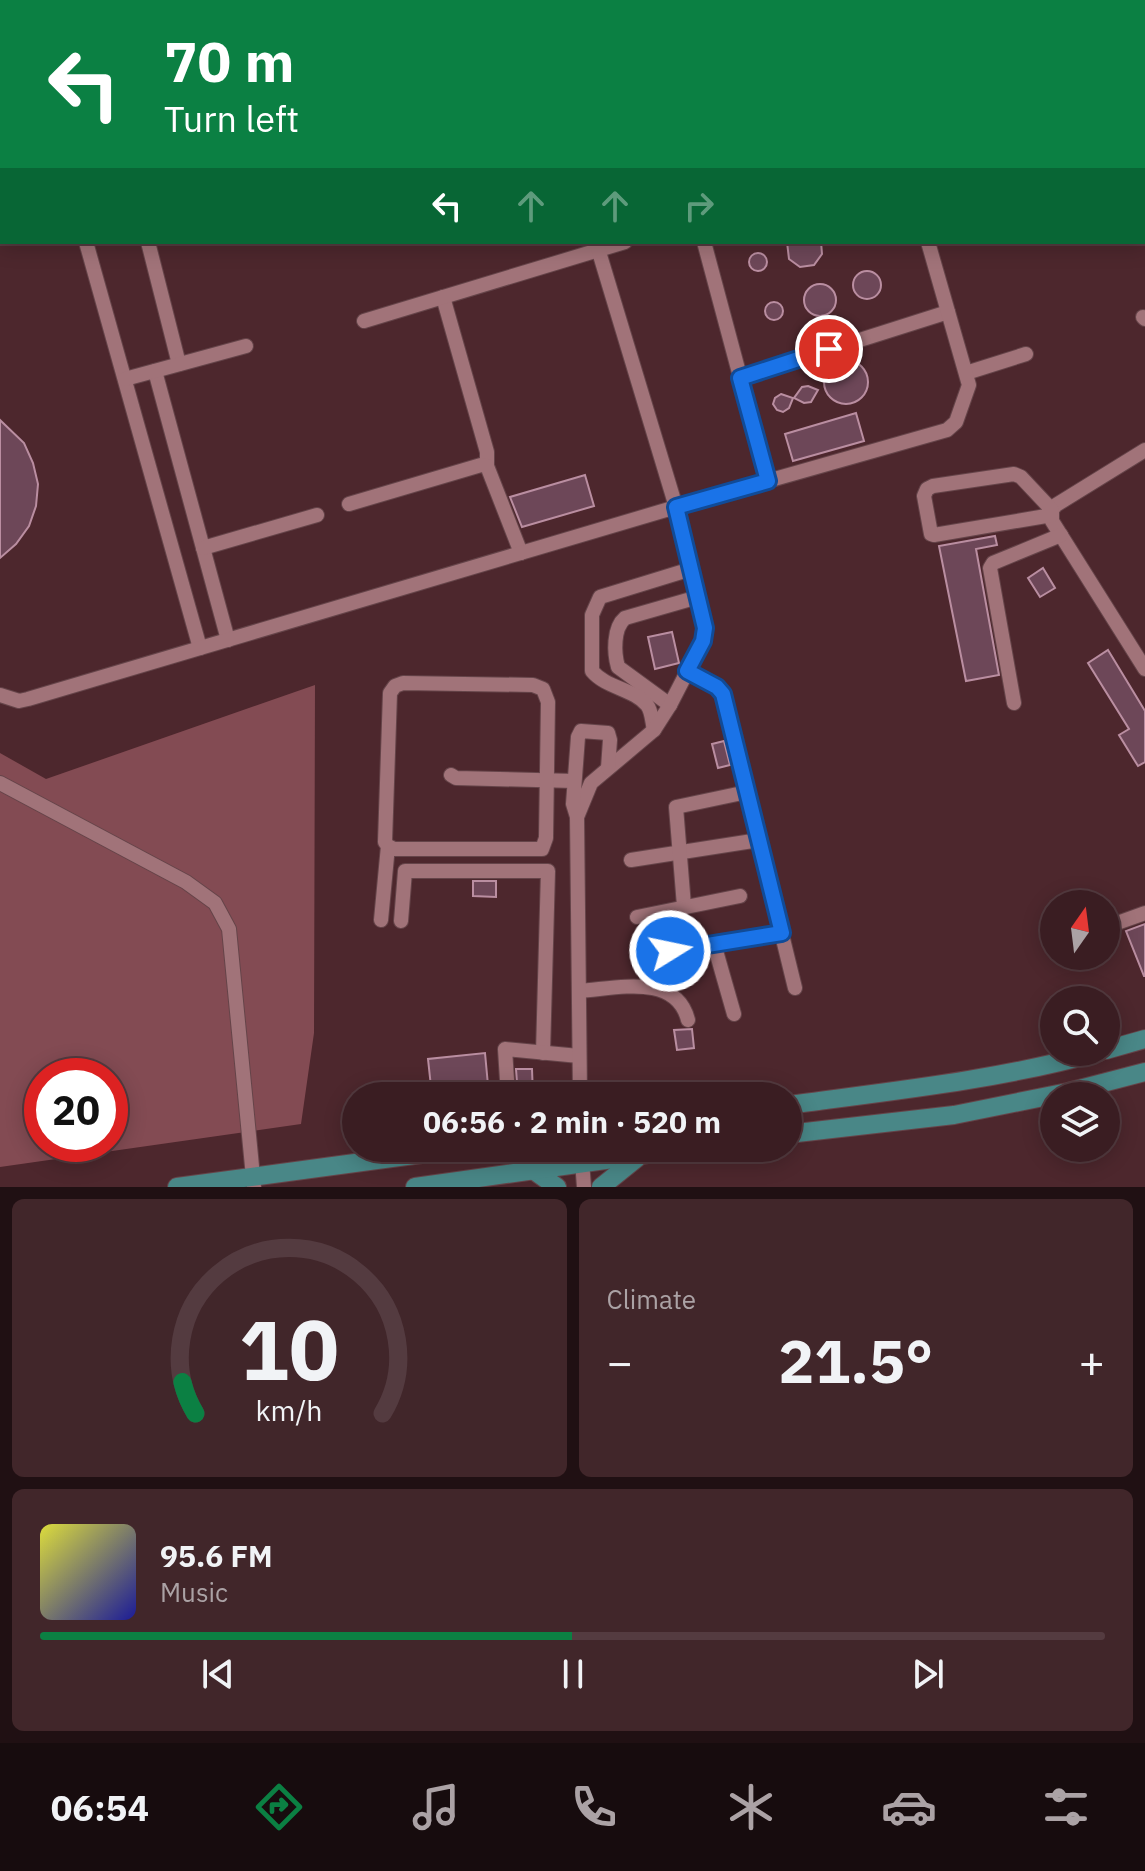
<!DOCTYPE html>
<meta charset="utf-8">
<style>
:root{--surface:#3a1d22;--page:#41262a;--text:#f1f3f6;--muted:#aba2a5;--line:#543b40;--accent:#0b8043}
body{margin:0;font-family:"IBM Plex Sans",sans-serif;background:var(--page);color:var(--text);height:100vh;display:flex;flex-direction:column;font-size:30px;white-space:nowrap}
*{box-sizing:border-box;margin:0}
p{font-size:26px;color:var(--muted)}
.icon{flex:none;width:44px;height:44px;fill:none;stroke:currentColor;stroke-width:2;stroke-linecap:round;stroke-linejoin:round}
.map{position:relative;height:1187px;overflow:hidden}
.drawer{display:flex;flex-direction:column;gap:12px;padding:12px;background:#201013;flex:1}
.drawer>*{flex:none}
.hud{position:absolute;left:0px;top:0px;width:1146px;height:244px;box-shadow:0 4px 20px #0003,0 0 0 2px var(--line);background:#0b8043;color:#fff;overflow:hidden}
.needle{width:52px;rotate:14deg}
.tools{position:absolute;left:1040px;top:890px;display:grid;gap:16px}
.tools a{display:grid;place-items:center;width:80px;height:80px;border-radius:50%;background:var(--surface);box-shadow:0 4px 20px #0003,0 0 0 2px var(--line);font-size:40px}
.speed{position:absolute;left:24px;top:1058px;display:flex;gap:16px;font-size:40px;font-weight:700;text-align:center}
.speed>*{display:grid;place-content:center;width:104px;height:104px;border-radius:50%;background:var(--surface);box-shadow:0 4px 20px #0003,0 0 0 2px var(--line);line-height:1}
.speed .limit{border:12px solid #d22;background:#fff;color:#111}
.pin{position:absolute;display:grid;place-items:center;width:68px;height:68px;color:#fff;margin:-34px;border:4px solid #fff;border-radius:50%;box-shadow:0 2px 8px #0007}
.me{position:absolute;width:88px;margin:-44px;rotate:80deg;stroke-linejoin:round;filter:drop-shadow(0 0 6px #0008)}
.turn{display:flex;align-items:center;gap:28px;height:168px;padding:0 32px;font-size:36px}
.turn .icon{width:104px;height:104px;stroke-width:2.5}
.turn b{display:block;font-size:56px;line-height:68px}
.lanes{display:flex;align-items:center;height:76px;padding:0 32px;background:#0003;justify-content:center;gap:40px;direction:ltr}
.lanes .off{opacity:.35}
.big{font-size:60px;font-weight:800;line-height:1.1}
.drawer .card{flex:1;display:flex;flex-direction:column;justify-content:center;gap:12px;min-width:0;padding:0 28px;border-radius:12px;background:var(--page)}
.drawer .dial{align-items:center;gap:0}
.dial svg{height:208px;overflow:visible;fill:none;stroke:var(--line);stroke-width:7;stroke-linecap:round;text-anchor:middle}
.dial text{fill:var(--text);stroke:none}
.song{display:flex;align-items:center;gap:24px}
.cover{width:96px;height:96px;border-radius:12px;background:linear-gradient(135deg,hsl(60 70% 55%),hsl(240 70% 35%))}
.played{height:8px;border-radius:4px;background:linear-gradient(90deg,var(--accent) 50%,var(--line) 50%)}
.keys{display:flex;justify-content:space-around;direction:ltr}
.heat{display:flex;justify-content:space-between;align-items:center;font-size:44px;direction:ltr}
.drawer .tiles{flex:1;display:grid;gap:12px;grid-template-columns:1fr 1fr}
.card:last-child{grid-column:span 2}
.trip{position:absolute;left:342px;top:1082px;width:460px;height:80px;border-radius:40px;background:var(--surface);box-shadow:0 4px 20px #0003,0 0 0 2px var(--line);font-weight:800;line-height:80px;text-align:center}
.tab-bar{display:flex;height:128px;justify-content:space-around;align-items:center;background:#170c0e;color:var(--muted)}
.tab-bar .icon{width:56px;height:56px}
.tab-bar .selected{color:var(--accent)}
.tab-bar b{font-size:36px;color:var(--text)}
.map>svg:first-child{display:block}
.green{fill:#834b53;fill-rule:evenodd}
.building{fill:#6d4758;stroke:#ba8ea1;stroke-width:2}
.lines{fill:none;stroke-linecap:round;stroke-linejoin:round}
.minor-casing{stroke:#654449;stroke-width:16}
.major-casing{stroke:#654449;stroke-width:20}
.minor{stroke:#a17379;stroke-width:14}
.major{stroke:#498787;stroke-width:18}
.route-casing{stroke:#114b97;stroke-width:20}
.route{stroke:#1a73e8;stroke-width:14}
</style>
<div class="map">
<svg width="1145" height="1187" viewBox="0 0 1145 1187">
<rect width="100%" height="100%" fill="#4d272d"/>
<path class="green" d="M315,685L314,1033L301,1124L0,1167V753L46,779ZM42,1076H110V1144H42Z"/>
<g class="building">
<path d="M787,242H821L822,254L814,265L800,267L789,259Z"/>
<circle cx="758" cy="262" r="9"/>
<circle cx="867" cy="285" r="14"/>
<circle cx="820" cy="300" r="16"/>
<circle cx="774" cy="311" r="9"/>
<circle cx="846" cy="382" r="22"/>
<path d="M808,386L818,390L811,402L804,403L794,398L802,387Z"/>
<path d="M781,394L793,398L789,408L783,412L777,410L773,404L775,398Z"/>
<path d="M856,413L864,441L793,461L785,434Z"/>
<path d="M0,420L24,443L33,463L38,484L36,506L29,526L16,544L0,558Z"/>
<path d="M585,475L594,506L522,527L510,497Z"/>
<path d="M995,536L997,545L976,549L999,675L966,681L939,546Z"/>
<path d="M1043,568L1055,588L1040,597L1028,578Z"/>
<path d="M672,632L679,663L655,669L648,637Z"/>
<path d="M1108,650L1145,711V762L1138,766L1119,735L1129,729L1088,663Z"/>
<path d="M724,741L730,765L718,768L712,744Z"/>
<path d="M473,881H496V897L473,896Z"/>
<path d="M1145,924V976H1144L1126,931Z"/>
<path d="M692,1029L694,1048L677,1050L674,1030Z"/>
<path d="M485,1053L489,1096H432L428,1059Z"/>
<path d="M516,1069H532L533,1096H518Z"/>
</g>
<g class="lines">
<g class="minor-casing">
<g id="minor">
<path d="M76,0L77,2"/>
<path d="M242,0L243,2"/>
<path d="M318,0V2"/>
<path d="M529,0V2"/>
<path d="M909,0V2"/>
<path d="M0,70L2,71"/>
<path d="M86,242L200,648"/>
<path d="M148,242L179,364"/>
<path d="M704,242L768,481"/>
<path d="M443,297L487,452V466"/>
<path d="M1143,317L1145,319"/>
<path d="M364,321L625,242"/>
<path d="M155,371L228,640"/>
<path d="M966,373L1026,354"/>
<path d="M740,378L948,312"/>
<path d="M125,379L246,346"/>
<path d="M1145,450L1056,505L1052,510V521L1145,669"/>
<path d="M349,504L481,465L487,466L521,553"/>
<path d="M1052,515L934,535L931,534L924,496L927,489L933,486L1014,474L1021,477L1052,510"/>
<path d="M203,548L317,515"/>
<path d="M687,671L717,687L723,694L795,988"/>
<path d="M0,695L19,701L28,699L676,507L947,430L956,422L969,385L928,242"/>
<path d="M1014,703L990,568L993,563L1061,535"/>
<path d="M670,705L618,667C614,653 613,628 625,618L698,597"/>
<path d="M654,730C652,722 652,711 647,705C634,689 606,688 592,671V615L600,597L691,569"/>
<path d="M451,775L456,778L574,781"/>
<path d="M0,783L186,882L215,903L229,929L254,1187"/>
<path d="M577,817L591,783L654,730L670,705L703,641L705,628L676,507L596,242"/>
<path d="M631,860L759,840"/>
<path d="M684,906L676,807L747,792"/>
<path d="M637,917L740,896"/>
<path d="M381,920L388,846L385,842L390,693L395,686L403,683L533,685L543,689L548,702L546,838L542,849H394L388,846"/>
<path d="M401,921L405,871H548L543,1053"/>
<path d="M1120,922L1145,913"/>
<path d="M714,944L734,1014"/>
<path d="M648,955L782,933"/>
<path d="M579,991C615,989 676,972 688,1020"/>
<path d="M508,1096L505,1049L579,1056"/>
<path d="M580,1096L577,817L573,804L578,737L581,731L608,733L610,740L608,768"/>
<path d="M581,1148L584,1187"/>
</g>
</g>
<g class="major-casing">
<g id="major">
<path d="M1106,1050L1145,1039"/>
<path d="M578,1096L580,1092L584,1096"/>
<path d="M788,1105C892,1091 998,1080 1099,1052"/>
<path d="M788,1134L954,1115L1068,1092L1145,1072"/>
<path d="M533,1170L557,1187"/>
<path d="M177,1187L466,1148"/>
<path d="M415,1187L690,1148"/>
<path d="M601,1187L637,1158"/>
</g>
</g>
<use href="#minor" class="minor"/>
<use href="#major" class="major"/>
</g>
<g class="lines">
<g class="route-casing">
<path id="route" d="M670,951L782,933L723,694L717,687L687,671L703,641L705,628L676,507L768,481L740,378L829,349"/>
</g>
<use href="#route" class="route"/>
</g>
</svg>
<div class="tools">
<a><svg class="needle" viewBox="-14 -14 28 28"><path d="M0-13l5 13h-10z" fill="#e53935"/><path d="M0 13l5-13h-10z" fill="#aba2a5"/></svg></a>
<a><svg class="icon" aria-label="search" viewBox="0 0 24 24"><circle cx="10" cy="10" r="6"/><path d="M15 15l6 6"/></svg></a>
<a><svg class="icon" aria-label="layers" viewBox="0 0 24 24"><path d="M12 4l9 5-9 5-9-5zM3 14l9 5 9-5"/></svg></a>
</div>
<div class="speed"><div class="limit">20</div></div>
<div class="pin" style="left:829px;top:349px;background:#d93025"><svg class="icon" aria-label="arrive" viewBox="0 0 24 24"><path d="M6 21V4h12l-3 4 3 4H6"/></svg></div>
<svg class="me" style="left:670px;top:951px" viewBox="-20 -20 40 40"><circle r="17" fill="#1a73e8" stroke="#fff" stroke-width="3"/><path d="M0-11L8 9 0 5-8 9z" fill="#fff"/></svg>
<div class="trip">06:56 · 2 min · 520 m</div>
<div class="hud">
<div class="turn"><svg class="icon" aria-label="left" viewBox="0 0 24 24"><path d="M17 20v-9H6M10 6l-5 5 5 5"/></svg><div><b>70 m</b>Turn left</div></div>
<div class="lanes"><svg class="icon" aria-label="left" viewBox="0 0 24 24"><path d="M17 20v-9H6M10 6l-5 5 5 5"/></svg><svg class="icon off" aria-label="ahead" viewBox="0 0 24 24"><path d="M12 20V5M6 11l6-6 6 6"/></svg><svg class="icon off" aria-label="ahead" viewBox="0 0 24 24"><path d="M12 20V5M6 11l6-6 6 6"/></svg><svg class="icon off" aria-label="right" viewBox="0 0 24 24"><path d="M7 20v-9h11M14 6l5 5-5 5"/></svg></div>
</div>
</div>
<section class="drawer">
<div class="tiles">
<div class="card dial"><svg viewBox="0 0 100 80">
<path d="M14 69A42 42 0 1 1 86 69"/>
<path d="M14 69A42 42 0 0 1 9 57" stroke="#0b8043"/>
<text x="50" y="56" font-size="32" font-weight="700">10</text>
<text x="50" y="72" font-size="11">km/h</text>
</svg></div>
<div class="card"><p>Climate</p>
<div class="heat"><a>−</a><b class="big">21.5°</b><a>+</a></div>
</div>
<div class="card">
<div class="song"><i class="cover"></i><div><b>95.6 FM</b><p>Music</p></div></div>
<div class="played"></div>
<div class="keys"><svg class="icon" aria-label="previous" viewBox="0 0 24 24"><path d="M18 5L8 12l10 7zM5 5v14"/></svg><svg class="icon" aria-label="pause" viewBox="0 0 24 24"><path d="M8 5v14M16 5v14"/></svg><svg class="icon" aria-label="next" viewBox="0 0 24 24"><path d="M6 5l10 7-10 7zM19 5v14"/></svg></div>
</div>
</div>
</section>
<nav class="tab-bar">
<b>06:54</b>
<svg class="icon selected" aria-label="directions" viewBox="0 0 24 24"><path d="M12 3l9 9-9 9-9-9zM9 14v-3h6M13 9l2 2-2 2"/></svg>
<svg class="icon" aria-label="music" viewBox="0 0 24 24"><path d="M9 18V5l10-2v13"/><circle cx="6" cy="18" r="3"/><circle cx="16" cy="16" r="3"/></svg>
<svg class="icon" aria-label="phone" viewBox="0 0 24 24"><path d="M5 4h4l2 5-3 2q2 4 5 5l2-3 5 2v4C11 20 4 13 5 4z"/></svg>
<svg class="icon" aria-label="climate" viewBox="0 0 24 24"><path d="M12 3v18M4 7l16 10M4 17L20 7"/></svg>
<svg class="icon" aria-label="car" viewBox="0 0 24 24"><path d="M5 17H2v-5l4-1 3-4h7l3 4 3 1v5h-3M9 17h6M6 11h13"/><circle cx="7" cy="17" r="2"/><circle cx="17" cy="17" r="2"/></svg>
<svg class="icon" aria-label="filters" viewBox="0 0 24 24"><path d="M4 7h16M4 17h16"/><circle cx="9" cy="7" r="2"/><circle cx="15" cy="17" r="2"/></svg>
</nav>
